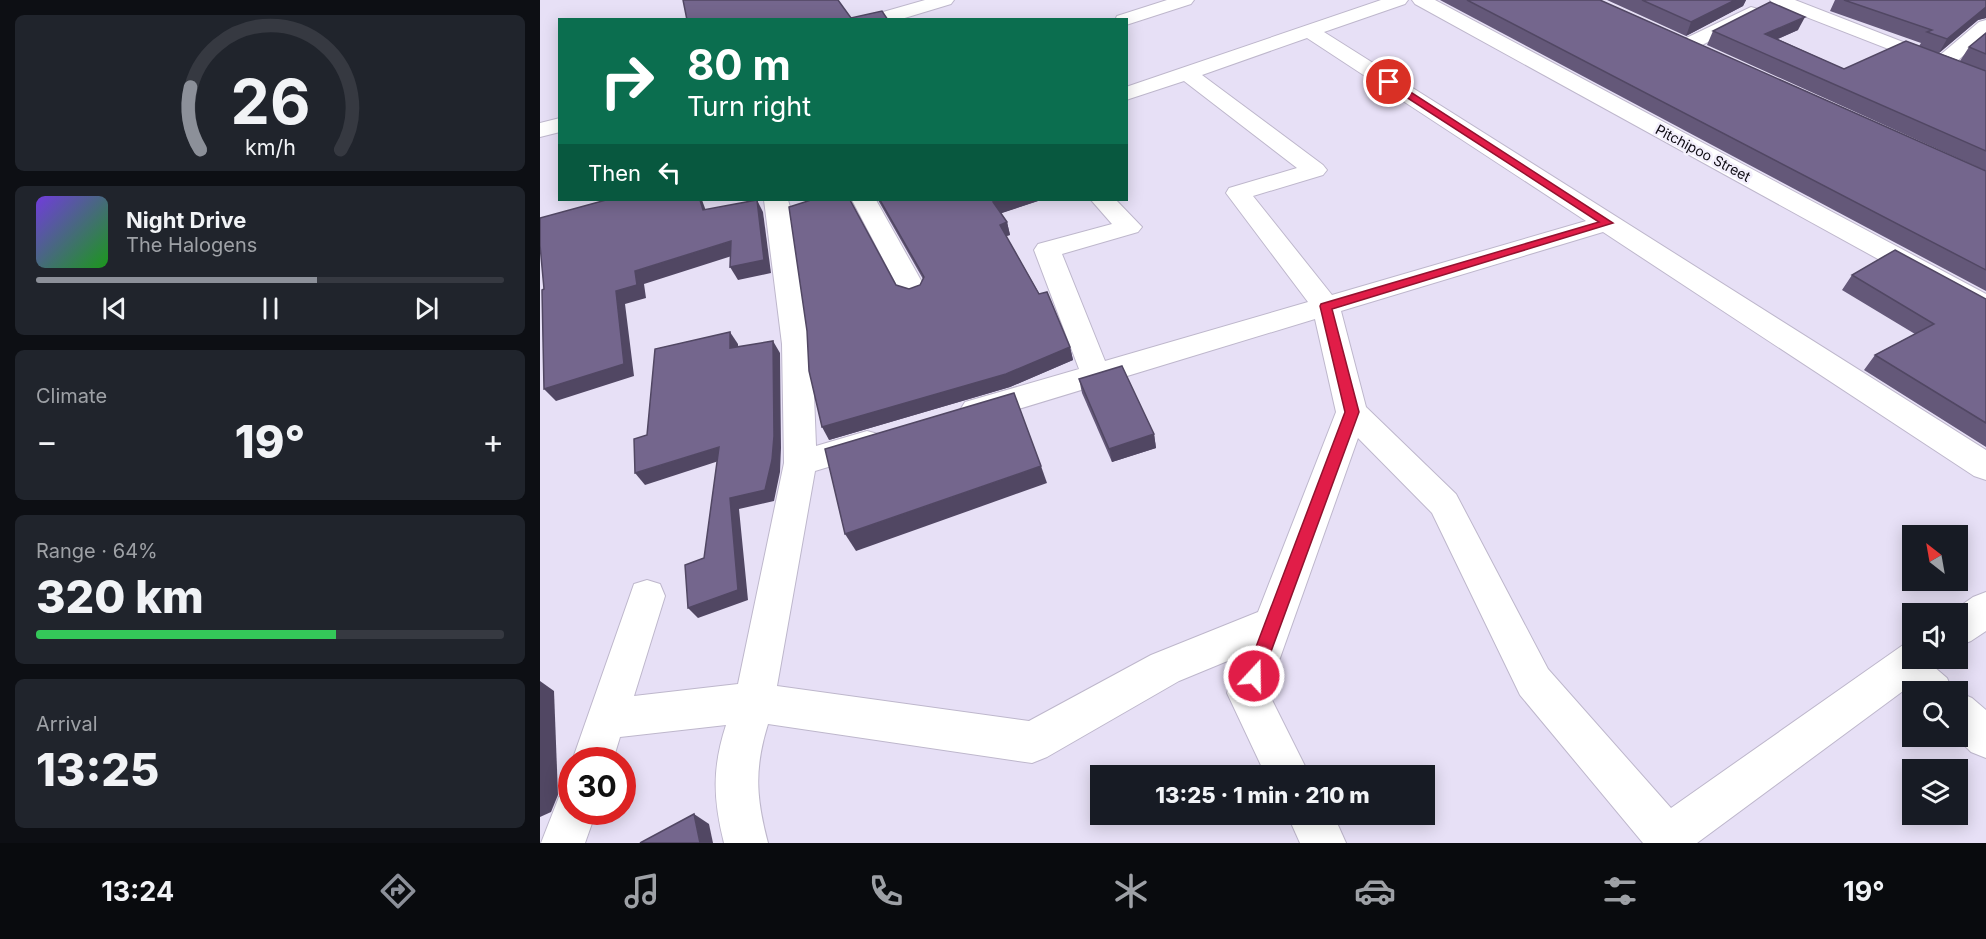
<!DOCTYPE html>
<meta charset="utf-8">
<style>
:root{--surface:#171b24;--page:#20242c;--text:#f1f3f6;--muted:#9ea1a6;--line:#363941;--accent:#8c9099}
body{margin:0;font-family:Inter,sans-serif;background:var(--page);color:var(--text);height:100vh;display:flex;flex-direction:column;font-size:22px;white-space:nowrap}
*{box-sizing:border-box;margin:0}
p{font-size:20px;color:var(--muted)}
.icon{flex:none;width:33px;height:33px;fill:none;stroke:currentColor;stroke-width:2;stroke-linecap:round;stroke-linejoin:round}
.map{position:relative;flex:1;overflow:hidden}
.side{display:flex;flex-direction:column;gap:15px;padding:15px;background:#0d0f14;width:540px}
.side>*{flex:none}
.hud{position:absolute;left:18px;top:18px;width:570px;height:183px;border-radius:0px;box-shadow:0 3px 15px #0003;background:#0b6e4f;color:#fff;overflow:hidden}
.needle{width:39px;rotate:329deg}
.controls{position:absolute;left:1362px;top:525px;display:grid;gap:12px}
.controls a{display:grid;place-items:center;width:66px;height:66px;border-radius:0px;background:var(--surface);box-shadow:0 3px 15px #0003;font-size:30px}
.speed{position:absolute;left:18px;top:747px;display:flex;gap:12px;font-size:30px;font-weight:700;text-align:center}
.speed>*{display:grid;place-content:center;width:78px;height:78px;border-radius:50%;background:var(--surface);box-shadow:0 3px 15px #0003;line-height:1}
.speed .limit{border:9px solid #d22;background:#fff;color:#111}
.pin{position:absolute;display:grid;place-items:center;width:51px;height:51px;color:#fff;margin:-26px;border:3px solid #fff;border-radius:50%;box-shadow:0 2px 6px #0007}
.me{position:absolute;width:66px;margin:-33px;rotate:21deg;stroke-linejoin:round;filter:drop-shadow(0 0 4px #0008)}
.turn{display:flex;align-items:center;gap:21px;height:126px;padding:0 30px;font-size:27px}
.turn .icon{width:78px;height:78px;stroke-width:2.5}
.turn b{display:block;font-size:42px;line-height:51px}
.then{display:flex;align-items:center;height:57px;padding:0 30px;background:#0003;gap:12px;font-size:22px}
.big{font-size:45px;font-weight:800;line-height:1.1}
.side .tile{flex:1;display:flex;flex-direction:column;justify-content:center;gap:9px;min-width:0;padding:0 21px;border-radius:9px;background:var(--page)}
.side .dial{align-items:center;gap:0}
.dial svg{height:156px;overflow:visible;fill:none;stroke:var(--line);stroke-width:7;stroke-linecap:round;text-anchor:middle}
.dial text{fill:var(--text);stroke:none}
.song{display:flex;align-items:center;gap:18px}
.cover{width:72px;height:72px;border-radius:9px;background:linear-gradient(135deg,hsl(260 70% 55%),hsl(120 70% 35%))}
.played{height:6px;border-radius:3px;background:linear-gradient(90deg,var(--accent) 60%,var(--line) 60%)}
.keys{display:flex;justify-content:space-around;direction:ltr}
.heat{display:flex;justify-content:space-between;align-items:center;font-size:33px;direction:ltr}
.charge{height:9px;border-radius:4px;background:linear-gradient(90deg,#34c759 64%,var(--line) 0)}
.trip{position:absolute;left:550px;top:765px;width:345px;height:60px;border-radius:0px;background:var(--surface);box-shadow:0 3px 15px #0003;font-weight:800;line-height:60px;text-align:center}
.menu{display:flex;height:96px;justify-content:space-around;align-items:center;background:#090b0e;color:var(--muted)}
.menu .icon{width:42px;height:42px}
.menu .selected{color:var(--accent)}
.menu b{font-size:27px;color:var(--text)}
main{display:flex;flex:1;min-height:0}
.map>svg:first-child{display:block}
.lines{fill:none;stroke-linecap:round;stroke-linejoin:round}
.street-casing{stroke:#beb7cc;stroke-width:2}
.street{fill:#fff;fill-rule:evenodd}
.wall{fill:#645879}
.shaded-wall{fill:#514763}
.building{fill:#74668d;stroke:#514763;stroke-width:1.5}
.route{fill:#e11d48;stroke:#92132f;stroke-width:1.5}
.labels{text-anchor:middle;stroke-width:5;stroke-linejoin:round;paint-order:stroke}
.far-street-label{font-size:14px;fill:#0e0b13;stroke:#f3effc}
</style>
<main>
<section class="side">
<div class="tile dial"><svg viewBox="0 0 100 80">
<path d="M14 69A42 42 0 1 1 86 69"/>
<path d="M14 69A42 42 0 0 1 9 37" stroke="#8c9099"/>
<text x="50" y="56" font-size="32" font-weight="700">26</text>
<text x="50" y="72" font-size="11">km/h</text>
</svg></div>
<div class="tile">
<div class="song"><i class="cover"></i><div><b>Night Drive</b><p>The Halogens</p></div></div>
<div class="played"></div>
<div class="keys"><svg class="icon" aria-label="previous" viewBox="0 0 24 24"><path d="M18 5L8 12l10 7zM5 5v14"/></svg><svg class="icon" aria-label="pause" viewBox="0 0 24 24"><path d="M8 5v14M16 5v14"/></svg><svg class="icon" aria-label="next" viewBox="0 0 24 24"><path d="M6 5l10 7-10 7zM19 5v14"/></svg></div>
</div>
<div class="tile"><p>Climate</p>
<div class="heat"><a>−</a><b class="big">19°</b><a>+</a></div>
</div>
<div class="tile"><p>Range · 64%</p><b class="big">320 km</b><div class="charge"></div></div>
<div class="tile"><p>Arrival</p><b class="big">13:25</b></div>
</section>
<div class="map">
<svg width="1446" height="843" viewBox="0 0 1446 843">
<rect width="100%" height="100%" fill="#e7e0f6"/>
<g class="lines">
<g class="street-casing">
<g id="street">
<path d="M385,0H414L411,4L358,20H327L329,16Z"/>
<path d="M627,0H654L651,4L586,25V20H575L577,16Z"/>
<path d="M841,0H868L865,4L784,32L1446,450V480L1434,476L1063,232L801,311L826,407L916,494L1008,669L1131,808L1363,645L1372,642V658H1396L1393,666L1407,678L1413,692H1372V700L1363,691L1157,843H1103L980,695L892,513L818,438L728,692L770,776H726L687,693L702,655L639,681L507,757L492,763L228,724C214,769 216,798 228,843H184C173,799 172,768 186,725L80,737L73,760L32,761L94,584L107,580L120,584L125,596L94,696L198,684L244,463L242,344L224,200H248L252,214L272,344L276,446L327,431L338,434L343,443L338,452L275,471L237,686L489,721L611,655L718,612L796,412L775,319L436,422L425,418L420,410L425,402L539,369L494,250L498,244L572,224L551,200H576L602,227L598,232L522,254L565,361L768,302L686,193L689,188L757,168L644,81L586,100V87ZM767,38L1046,221L792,295L713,196L783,175L787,170L783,165L662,75Z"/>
<path d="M872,0H895L1446,294V315L1436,313L875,4Z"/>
<path d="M1230,0H1255L1399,56L1439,22L1446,20V36L1416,62L1446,74V87L1233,4Z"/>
<path d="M1211,7L1218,9L1220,13L1218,17L1154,49H1140L1137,45L1140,41Z"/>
<path d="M20,118V132L0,137V123Z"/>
<path d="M312,200H336L387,291L383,297L373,300L363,297Z"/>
<path d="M1446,592V631L1431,641L1418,646V614H1409L1433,597Z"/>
<path d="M1418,692L1432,698L1446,710V758L1431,752L1415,736H1418Z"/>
<path d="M32,791V812H56L45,843H1L19,797Z"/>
<path d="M747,814H793L806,843H760Z"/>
</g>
</g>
<use href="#street" class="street"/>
</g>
<g class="wall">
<path d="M900,0H1060L1446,171V291Z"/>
<path d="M1067,0H1206L1203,6L1146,36Z"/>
<path d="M1295,0H1446V18L1438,20L1399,53L1420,61L1429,47L1446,33V171L1167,45L1173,31L1258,30L1238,39L1304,69L1379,46L1381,43L1290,11Z"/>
<path d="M338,200H501L461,213L467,222L470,235L466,236L530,347L533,360L470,387L289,440L356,285L369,289L380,285L383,279Z"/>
<path d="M1312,275L1446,299V447L1324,370L1335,355L1375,334L1302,290Z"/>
<path d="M539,379L614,434L616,448L572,462L542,393Z"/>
</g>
<g class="shaded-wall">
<path d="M1195,0H1206L1203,6L1146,36L1151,22Z"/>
<path d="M1446,7V18L1438,20L1399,53L1407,39Z"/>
<path d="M1265,17L1258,30L1219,47L1225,34Z"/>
<path d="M160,200H162L170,222L163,210Z"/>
<path d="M217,200L223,212L231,273L198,280L190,267Z"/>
<path d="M460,200H501L456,215L453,202Z"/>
<path d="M467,222L470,235L463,237L460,225Z"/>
<path d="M191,241L198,254L104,284L106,298L85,304L94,376L16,401L4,389L76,291L95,271Z"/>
<path d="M190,332L198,344V360L190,348Z"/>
<path d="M233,341L240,353L241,448L240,472L234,501L199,509L208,600L158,618L148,608L190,498Z"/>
<path d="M530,347L533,360L470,387L289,440L282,427Z"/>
<path d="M614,434L616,448L572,462L569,449Z"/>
<path d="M179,447L188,458L105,485L95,473Z"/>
<path d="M501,466L507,483L316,551L305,534Z"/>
<path d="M0,681L14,691L18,795L11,812L0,817Z"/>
<path d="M154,814L169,824L173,843H160Z"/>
</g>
<g class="building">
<path d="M143,0H298L311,18L342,11L348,20H147Z"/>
<path d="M927,0H1060L1446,171V270Z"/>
<path d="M1102,0H1195L1151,22Z"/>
<path d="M1304,0H1446V7L1407,39L1387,32L1392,30Z"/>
<path d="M1230,2L1265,17L1225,34L1304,69L1366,41L1446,71V151L1173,31Z"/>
<path d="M1446,33V54L1429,47Z"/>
<path d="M66,200H160L163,210L217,200L224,260L190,267L191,241L95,271L97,285L76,291L84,364L4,389L2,290L4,289L0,245V218Z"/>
<path d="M271,200H310L356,285L369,289L380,285L384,277L340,200H460L453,202L467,222L460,225L499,294L507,292L530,347L466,374L282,427L269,371L267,331L249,207Z"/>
<path d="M1355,250L1446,299V423L1335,355L1394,324L1312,275Z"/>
<path d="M190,332V348L233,341L234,436L232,460L225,490L190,498L198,590L148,608L145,565L164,558L179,447L95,473L94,439L107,435L115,349Z"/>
<path d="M582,366L614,434L569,449L539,379Z"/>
<path d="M474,393L501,466L305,534L285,449Z"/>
<path d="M154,814L160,843H100Z"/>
</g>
<path class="route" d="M846,80H852L1073,223L792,309L819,412L722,676L720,681L714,684L707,681L705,676L805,412L780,306L781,304L1059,222L846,84Z"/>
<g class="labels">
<g class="far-street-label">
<text transform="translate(1163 153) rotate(28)" y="5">Pitchipoo Street</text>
</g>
</g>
</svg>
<div class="controls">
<a><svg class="needle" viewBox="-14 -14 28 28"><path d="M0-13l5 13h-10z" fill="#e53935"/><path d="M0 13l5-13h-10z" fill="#9ea1a6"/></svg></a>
<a><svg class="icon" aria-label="sound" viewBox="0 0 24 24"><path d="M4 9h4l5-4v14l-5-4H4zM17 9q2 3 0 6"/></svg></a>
<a><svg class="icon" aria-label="search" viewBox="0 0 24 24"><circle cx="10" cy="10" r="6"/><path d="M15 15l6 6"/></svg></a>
<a><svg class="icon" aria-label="layers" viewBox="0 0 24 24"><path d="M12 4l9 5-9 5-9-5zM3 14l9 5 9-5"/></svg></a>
</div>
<div class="speed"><div class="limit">30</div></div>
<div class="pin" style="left:849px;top:82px;background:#d93025"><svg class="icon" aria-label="arrive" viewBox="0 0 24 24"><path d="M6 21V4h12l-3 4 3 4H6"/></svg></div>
<svg class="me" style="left:714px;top:676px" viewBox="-20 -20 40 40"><circle r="17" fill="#e11d48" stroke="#fff" stroke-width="3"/><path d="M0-11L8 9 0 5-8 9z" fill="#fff"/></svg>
<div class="trip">13:25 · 1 min · 210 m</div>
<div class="hud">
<div class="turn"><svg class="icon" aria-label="right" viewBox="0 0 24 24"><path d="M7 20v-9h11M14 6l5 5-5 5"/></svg><div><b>80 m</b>Turn right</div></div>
<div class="then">Then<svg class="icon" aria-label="left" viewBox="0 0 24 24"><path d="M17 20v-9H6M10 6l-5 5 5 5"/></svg></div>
</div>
</div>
</main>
<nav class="menu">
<b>13:24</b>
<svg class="icon selected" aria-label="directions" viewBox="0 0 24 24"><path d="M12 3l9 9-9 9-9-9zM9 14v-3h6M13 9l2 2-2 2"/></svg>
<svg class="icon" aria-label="music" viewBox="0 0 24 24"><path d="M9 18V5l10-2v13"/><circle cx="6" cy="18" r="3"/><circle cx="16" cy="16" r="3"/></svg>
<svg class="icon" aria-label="phone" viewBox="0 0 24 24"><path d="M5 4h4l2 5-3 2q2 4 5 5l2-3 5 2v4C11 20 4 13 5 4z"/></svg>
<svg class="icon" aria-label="climate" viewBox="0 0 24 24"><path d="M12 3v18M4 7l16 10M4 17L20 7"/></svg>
<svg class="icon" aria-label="car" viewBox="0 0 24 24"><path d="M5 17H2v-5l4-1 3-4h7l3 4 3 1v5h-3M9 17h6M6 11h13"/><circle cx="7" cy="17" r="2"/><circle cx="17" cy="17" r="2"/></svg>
<svg class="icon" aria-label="filters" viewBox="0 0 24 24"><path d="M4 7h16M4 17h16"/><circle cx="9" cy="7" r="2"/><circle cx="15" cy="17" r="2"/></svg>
<b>19°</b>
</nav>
